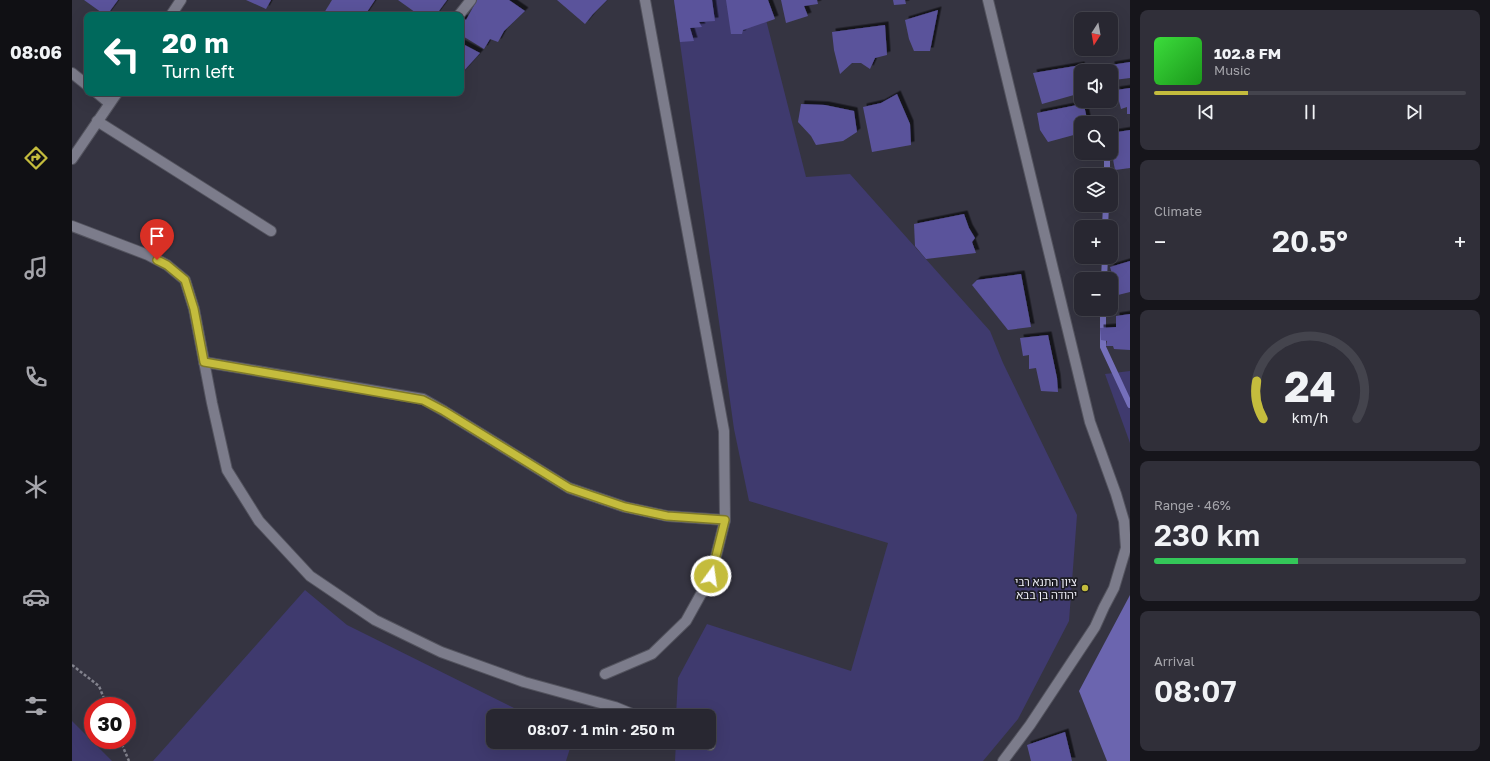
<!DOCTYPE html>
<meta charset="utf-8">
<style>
:root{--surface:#282731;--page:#302f39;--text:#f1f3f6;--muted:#a5a5ab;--line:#44444d;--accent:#c4bc3d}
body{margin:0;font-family:"Golos Text","Noto Sans Hebrew",sans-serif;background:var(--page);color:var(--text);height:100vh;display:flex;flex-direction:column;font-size:15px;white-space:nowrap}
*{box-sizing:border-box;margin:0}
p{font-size:13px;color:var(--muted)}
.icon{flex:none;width:22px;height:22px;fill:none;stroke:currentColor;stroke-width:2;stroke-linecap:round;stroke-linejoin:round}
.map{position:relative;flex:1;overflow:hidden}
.sheet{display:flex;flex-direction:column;gap:10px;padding:10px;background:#16151b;width:360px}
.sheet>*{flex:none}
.guide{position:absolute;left:12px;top:12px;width:380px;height:84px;border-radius:8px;box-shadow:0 4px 16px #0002,0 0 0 1px var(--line);background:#00695c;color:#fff;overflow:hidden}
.needle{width:26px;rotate:191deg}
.buttons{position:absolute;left:1002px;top:12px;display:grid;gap:8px}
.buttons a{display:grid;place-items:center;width:44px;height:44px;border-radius:8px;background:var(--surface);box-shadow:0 4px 16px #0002,0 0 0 1px var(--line);font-size:20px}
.speed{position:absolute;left:12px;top:697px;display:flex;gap:8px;font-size:20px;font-weight:700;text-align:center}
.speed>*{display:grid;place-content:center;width:52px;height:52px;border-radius:50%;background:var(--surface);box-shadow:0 4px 16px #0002,0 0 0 1px var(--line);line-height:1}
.speed .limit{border:6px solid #d22;background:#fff;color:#111}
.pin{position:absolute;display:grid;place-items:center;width:34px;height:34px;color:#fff;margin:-41px -17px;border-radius:50% 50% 50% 0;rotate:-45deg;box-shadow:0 0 4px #0007}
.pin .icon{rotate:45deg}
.me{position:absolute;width:44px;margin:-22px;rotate:14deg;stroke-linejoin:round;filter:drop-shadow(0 0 3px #0008)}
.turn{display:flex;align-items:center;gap:14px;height:84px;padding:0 12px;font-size:18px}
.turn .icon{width:52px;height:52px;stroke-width:2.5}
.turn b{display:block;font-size:28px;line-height:34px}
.big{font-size:30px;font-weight:600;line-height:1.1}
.sheet .widget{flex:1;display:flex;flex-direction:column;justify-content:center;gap:6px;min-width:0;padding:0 14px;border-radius:8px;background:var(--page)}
.sheet .dial{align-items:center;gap:0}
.dial svg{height:104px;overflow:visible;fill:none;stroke:var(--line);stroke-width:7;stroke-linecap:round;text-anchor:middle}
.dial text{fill:var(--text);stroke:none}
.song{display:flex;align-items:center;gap:12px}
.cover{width:48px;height:48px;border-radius:6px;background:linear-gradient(135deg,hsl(120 70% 55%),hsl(120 70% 35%))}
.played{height:4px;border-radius:2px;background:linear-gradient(90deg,var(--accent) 30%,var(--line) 30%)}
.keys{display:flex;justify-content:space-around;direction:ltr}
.heat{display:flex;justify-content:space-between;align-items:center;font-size:22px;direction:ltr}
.charge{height:6px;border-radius:3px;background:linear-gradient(90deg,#34c759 46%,var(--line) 0)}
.trip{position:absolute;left:414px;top:709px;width:230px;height:40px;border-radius:8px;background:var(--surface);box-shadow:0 4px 16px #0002,0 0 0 1px var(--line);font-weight:600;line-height:40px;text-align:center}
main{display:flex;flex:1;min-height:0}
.tabs{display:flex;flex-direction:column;width:72px;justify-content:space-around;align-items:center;background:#101014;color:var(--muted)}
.tabs .icon{width:28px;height:28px}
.tabs .on{color:var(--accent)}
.tabs b{font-size:18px;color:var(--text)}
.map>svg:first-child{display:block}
.green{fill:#3f3a6e}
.forest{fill:#6b65af}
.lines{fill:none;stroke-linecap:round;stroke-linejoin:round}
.stream{stroke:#7570bb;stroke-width:6}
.building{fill:#5a539b;filter:url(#shadow)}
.street-casing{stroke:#53535e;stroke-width:12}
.secondary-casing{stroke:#53535e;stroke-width:12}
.path{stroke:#82828d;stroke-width:2.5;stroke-dasharray:3 2;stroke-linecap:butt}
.street{stroke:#7c7c8b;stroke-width:10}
.secondary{stroke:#7c7c8b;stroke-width:10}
.route-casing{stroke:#7f7a28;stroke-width:10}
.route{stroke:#c4bc3d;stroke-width:7}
.poi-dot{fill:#c4bc3d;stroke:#1d1d23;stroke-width:1.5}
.labels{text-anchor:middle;stroke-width:3.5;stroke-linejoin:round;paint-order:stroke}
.poi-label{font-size:11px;fill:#eeeef6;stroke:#1d1d23;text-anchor:end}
</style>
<main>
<nav class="tabs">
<b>08:06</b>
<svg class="icon on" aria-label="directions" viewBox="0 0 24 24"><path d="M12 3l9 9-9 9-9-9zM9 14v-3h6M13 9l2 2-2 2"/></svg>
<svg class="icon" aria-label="music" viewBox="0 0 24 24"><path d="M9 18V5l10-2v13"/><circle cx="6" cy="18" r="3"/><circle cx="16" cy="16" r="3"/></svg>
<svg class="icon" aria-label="phone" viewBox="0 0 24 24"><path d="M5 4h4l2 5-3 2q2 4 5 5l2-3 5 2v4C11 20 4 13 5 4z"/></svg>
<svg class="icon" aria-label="climate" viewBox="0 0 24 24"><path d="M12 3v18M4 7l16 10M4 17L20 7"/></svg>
<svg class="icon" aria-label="car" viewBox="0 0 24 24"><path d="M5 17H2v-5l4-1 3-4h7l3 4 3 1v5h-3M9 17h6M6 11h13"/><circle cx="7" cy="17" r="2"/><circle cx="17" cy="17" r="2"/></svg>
<svg class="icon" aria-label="filters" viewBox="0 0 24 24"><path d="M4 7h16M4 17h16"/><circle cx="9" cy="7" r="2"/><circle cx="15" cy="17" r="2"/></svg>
</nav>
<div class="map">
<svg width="1058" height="761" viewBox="0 0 1058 761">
<defs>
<filter id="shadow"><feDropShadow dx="3.5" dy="-3.5" stdDeviation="0" flood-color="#0009"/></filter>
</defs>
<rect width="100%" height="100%" fill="#353441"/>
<g class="green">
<path d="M602,0H689L734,177L778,174L918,331L931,363L1005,515L997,621L946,719L911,761H603L604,742H637V716H604L606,678L635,624L779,671L816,543L677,501L662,429Z"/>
<path d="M1058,371V443L1033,374Z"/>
<path d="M233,590L275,625L446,710L477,716H421V742H500L494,761H81Z"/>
<path d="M0,721L40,761H0Z"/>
</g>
<path class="forest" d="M1058,595V761H1035L1007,691Z"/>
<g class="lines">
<g class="stream">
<path d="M1035,175V153"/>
<path d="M1033,227L1034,205"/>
<path d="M1032,279L1033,257"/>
<path d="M1031,309V347L1058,405"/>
</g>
</g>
<g class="building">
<path d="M12,0H46L35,15H33Z"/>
<path d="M174,0H199L194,9Z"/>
<path d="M260,0H303L293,15H256L252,13Z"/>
<path d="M326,0H375L364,15H347Z"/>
<path d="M405,0H437L453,11L432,31L426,42L418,39L412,49L389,35V18L390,17L394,20Z"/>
<path d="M485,0H535L521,14L513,24Z"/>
<path d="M602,0H640L643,21L627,22L630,27L618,28L622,41L608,42Z"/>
<path d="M654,0H696L703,19L671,30L670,34H659Z"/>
<path d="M709,0H745L746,4L732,6L736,16L714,23Z"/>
<path d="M821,0H833L834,4L822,5Z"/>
<path d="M866,10L858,51H842L837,39L833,20Z"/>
<path d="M813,25L815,55L803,58L798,69L789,63H780L768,74L762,50L760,32Z"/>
<path d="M389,43L408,53L389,74Z"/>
<path d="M1058,62V78L1042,80L1039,65Z"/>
<path d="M1009,65L1010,71H1009V93L970,104L961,73Z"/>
<path d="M1058,88V114H1055V107L1049,109L1044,90Z"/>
<path d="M825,94L838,124L839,145L800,152L791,107L809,103Z"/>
<path d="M1003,97H1009V101H1011L1016,123H1009V133L976,142L968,130L965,113L1005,105Z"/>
<path d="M729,104L753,105L782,111L785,132L771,141L744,145L739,136L726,122Z"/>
<path d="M1058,130V168L1043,170L1039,149V133Z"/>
<path d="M892,214L897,228L903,238L900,242L904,253L854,259L843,246L842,224Z"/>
<path d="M1058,261V292L1046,295L1038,267Z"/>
<path d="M949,274L959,327L936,330L900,285L905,280Z"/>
<path d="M1058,314V350L1042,349L1041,346H1034L1035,341L1029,340L1028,328L1044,327V316Z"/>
<path d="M976,335L985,378L986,392L969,391L964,368L957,369V355L951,356L948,338Z"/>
<path d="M993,732L1000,761H959L955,745Z"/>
</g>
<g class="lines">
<g class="street-casing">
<g id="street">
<path d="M916,0L1018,422L1044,494L1052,521L1054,548L1042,588L1032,607L1023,627L958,725L931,761"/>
<path d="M387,15L399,0"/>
<path d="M0,73L15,85"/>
<path d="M25,93L37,103"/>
<path d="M25,121L199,231"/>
<path d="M0,226L76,255L95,265L113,280L122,309L140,403L155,470L187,521L238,576L303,620L369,652L452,682L543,707L565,716"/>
<path d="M132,362L351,399L372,411L497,488L553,507L595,516L653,520"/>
<path d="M533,674L580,654L614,621L639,576L653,520L652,431L573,0"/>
<path d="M630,742L638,745"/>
</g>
</g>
<g class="secondary-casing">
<g id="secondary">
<path d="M99,15L109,0"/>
<path d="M0,159L45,93"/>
</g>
</g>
<g class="path">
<path d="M0,665L27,686L35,706"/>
<path d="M48,740L57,761"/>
</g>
<use href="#street" class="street"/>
<use href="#secondary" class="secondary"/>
</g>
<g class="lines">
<g class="route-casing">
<path id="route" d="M85,260L95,265L113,280L122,309L132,362L351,400L372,411L497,488L553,507L595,516L653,520L639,576"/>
</g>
<use href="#route" class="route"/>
</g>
<circle class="poi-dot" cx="1013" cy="588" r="4"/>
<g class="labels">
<g class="poi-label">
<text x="1005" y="586">ציון התנא רבי<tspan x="1005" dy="13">יהודה בן בבא</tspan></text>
</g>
</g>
</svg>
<div class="buttons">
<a><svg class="needle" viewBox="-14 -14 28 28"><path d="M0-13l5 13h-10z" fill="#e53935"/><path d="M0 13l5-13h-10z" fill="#a5a5ab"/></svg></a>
<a><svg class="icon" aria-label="sound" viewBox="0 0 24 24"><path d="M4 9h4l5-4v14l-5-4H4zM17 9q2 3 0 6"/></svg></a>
<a><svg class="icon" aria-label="search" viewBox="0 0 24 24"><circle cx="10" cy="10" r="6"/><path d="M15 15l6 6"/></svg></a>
<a><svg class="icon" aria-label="layers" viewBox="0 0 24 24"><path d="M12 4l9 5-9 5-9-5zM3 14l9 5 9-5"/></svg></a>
<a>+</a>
<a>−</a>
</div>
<div class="speed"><div class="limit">30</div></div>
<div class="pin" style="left:85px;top:260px;background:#d93025"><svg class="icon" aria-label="arrive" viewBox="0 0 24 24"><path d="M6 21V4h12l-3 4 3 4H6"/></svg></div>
<svg class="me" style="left:639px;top:576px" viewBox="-20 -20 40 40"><circle r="17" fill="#c4bc3d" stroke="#fff" stroke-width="3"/><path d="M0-11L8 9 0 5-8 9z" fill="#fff"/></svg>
<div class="trip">08:07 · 1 min · 250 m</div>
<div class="guide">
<div class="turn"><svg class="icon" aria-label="left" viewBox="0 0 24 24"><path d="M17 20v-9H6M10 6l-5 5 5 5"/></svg><div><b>20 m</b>Turn left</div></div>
</div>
</div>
<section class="sheet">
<div class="widget">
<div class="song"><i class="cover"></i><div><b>102.8 FM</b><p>Music</p></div></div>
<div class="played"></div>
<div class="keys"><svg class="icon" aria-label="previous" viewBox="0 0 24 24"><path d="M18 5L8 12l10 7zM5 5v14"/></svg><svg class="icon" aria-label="pause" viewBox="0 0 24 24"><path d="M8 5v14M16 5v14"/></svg><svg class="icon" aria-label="next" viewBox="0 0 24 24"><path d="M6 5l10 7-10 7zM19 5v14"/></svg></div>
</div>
<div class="widget"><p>Climate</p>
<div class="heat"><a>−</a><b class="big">20.5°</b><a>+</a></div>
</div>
<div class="widget dial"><svg viewBox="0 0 100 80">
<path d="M14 69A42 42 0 1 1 86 69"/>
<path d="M14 69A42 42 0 0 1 9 40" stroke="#c4bc3d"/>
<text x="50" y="56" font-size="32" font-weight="700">24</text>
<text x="50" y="72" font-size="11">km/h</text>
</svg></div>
<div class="widget"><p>Range · 46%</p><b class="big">230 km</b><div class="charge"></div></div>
<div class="widget"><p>Arrival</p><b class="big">08:07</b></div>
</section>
</main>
